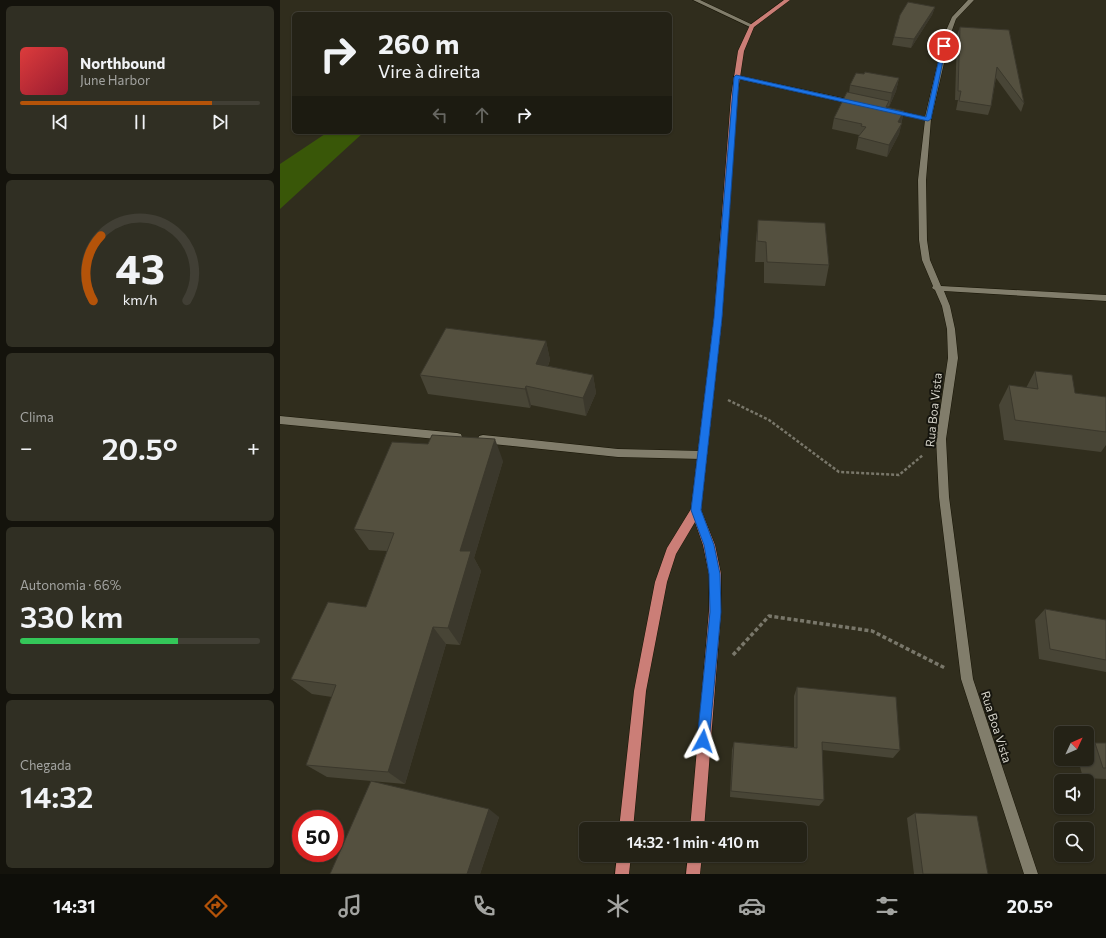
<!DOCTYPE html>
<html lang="pt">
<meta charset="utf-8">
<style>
:root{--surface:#242216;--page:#302f23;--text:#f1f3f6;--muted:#a3a4a1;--line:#413f35;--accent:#b45309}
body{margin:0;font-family:Commissioner,sans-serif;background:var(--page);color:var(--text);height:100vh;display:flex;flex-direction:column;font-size:15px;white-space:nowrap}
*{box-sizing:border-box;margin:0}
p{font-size:13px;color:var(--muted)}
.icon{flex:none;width:22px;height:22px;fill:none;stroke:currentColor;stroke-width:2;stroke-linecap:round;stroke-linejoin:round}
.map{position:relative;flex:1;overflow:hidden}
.side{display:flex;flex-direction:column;gap:6px;padding:6px;background:#14130c;width:280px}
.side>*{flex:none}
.hud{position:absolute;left:12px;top:12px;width:380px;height:122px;border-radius:6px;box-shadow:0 1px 3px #0004,0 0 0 1px var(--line);background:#242216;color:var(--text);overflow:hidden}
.needle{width:26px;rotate:46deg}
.fabs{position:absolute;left:774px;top:726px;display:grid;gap:8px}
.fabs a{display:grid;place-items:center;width:40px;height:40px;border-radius:6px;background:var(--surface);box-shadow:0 1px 3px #0004,0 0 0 1px var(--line);font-size:20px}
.speed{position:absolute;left:12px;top:810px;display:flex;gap:8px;font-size:20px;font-weight:700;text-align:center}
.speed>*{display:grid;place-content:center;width:52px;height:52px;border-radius:50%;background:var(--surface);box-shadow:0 1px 3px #0004,0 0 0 1px var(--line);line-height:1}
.speed .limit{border:6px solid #d22;background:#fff;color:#111}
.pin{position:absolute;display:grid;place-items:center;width:34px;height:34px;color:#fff;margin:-17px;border:2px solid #fff;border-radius:50%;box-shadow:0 1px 4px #0007}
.me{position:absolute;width:44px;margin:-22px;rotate:5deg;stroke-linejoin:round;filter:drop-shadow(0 0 3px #0008)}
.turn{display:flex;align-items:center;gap:14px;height:84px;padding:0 20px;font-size:18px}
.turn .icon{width:52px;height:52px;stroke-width:2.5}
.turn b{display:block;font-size:28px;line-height:34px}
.lanes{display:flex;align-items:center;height:38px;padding:0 20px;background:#0003;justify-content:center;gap:20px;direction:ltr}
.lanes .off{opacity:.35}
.big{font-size:30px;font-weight:600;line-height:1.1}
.side .widget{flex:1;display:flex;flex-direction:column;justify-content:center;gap:6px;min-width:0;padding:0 14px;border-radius:6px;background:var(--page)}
.side .dial{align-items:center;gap:0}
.dial svg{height:104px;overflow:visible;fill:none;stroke:var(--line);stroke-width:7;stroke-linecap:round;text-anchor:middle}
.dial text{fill:var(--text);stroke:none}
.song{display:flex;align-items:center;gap:12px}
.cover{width:48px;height:48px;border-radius:6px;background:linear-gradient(135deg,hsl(0 70% 55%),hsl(350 70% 35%))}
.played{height:4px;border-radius:2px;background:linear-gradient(90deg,var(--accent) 80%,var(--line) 80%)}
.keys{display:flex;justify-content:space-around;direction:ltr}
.heat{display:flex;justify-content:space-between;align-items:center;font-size:22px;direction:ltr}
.charge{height:6px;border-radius:3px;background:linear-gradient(90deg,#34c759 66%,var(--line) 0)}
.trip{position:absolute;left:299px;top:822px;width:228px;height:40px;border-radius:6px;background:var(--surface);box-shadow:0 1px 3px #0004,0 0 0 1px var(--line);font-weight:600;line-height:40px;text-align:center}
.menu{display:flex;height:64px;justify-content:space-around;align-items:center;background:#0e0e09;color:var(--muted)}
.menu .icon{width:28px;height:28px}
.menu .active{color:var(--accent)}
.menu b{font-size:18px;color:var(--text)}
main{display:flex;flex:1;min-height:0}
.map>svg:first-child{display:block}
.green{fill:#395708}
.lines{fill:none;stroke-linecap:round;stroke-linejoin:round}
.minor-casing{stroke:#181506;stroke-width:1}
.major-casing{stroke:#181506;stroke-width:1}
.path-far1{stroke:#79776a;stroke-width:2.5;stroke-dasharray:3 2;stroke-linecap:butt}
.path{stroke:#79776a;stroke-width:3.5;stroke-dasharray:4 2.5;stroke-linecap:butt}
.minor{fill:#817d6b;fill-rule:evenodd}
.major{fill:#cb7e77;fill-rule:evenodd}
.wall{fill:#484536}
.shaded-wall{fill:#3b382c}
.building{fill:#54503f;stroke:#3b382c}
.route{fill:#1a73e8;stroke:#114b97}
.labels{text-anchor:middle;stroke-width:4;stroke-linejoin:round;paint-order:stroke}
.street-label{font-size:12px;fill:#d4d2c8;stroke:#16150e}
</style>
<main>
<section class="side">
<div class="widget">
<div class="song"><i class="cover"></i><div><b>Northbound</b><p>June Harbor</p></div></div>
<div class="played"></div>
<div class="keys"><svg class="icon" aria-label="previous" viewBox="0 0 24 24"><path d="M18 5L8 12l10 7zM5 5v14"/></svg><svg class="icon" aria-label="pause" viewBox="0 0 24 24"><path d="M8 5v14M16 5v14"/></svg><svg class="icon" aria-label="next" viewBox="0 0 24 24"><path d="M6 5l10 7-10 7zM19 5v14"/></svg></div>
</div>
<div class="widget dial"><svg viewBox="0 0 100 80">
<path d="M14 69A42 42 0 1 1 86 69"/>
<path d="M14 69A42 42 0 0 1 20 19" stroke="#b45309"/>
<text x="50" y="56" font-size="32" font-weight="700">43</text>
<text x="50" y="72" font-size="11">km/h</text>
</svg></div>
<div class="widget"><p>Clima</p>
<div class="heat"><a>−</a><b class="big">20.5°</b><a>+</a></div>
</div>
<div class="widget"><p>Autonomia · 66%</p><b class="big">330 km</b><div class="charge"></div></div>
<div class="widget"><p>Chegada</p><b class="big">14:32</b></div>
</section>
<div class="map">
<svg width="826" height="874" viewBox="0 0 826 874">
<rect width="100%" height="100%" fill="#302d1d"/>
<path class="green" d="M48,132H84L0,209V164Z"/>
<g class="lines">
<g class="minor-casing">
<g id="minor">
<path d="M413,0H420L475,26L470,27Z"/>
<path d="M688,0H694L676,19L671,33L651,119L646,180L647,240L650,260L661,286L826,295V301L664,291L670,306L675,329L678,358L666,439L669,497L693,679L758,874H744L681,679L659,497L656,439L668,358L667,329L662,306L655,290L652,288L653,286L642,260L639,240L638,180L645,120L608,111L611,109L645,117L665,33L672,17Z"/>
<path d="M456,75L576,101L579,103L576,105L454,78V76Z"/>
<path d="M0,416L177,433L181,434L182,437L181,440L177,441L0,424Z"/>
<path d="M203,435L338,449L422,451L426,452L427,455L426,458L422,459L338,457L203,443L199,442L198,439L199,436Z"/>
</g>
</g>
<g class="major-casing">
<g id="major">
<path d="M504,0H510L474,27L464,51L457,97L442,318L421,510L435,545L441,574V611L424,829H410L429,611V574L423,545L415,522L396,554L387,582L366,691L353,829H339L354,691L375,582L387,548L411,509L434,318L451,97L458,51L470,25Z"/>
<path d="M337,855H351L349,874H335Z"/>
<path d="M408,855H422L420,874H406Z"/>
</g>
</g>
<path class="path-far1" d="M448,400L489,420L559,472L619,475L643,455"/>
<path class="path" d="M453,655L489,616L592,631L665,668"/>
<use href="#minor" class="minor"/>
<use href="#major" class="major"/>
</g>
<g class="wall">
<path d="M655,7L652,15L631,48L612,45L614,37Z"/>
<path d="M680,27L729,30L744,103L741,112L716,78L711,106L708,115L676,110L678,100H675L677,35Z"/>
<path d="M584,74L619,78L616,91L609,107L608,106L607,108L624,111L619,134L607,157L576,149L579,135L552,129L554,118L569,93L570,85Z"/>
<path d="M478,220L549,265L545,286L484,283V262H475L476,240Z"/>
<path d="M266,341L270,360L268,366L313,375L316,393L306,416L251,405L250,408L148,394L140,375Z"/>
<path d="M755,371L795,393L826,397V445L821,452L724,440L719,405L729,385L746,388Z"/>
<path d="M223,461L194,558L201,571L180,645L166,644L125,784L91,781L219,817L200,874H50L91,781L47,777L26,765L52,697L32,694L11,679L86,607L107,551L89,550L74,529Z"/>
<path d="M765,609L826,620V672L759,659L755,620Z"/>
<path d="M517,687L620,750L613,758L542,750L544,800L539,806L450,797L452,750L454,742L514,747V696Z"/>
<path d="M815,743H826V779L803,778L798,759H807V748Z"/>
<path d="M635,813L708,874H634L627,818Z"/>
</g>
<g class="shaded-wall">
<path d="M655,7L652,15L631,48L634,39Z"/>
<path d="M619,78L616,91L609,107L612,93Z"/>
<path d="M624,111L621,123L618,122Z"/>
<path d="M622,123L619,134L607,157L609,145Z"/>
<path d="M266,341L270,360L261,383L256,364Z"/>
<path d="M313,375L316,393L306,416L303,398Z"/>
<path d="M246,386L251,405L250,408L245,389Z"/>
<path d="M215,439L223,461L194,558L201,571L180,645L168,628L180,551Z"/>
<path d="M153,627L166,644L125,784L108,772Z"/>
<path d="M209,809L219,817L200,874H187Z"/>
</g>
<g class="building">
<path d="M628,2L655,7L634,39L614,37L620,15Z"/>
<path d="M680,27L729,30L744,103L717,67L711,106L679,101L681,91H678Z"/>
<path d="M585,72L619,78L612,93L570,85L576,73L584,74Z"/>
<path d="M567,92L609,101L606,107L624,111L618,122L622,123L609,145L578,137L586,127L581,126L582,124L554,118Z"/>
<path d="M478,220L545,223L549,265L487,262L486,242L477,241Z"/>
<path d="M166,328L266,341L256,364L313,375L303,398L246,386L245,389L140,375Z"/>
<path d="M755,371L792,375L795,393L826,397V432L735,420L729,385L758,389Z"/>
<path d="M152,435L215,439L180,551H191L168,628L153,627L108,772L26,765L56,685L11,679L48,602L86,607L114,533L74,529L112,442L148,444Z"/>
<path d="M765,609L826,620V660L770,649Z"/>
<path d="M517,687L616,697L620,750L542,742L544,800L451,791L454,742L517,748Z"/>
<path d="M815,743H826V768H823Z"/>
<path d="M91,781L209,809L187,874H50Z"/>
<path d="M635,813L697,816L708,874H643Z"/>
</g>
<path class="route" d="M662,45L666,46L651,119L648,121L459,79L442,318L421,510L434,545L440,574L441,612L429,741L428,745L423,747L419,745L417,741L430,612L429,574L424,545L411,510L434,318L454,77L456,75L646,117Z"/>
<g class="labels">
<g class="street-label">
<text transform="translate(654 410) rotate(-84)" y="4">Rua Boa Vista</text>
<text transform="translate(716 727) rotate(72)" y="4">Rua Boa Vista</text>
</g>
</g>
</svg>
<div class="fabs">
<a><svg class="needle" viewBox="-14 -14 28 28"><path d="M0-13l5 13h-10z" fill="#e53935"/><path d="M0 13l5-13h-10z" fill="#a3a4a1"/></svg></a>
<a><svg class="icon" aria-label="sound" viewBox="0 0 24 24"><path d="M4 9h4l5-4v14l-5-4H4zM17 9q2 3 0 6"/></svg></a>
<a><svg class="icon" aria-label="search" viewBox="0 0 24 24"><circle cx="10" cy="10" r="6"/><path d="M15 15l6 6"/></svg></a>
</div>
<div class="speed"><div class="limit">50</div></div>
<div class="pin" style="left:664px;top:46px;background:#d93025"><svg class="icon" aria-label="arrive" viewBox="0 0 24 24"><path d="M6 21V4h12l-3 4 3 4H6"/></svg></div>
<svg class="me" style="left:423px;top:741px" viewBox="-20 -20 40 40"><path d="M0-17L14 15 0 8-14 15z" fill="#1a73e8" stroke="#fff" stroke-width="4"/></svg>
<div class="trip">14:32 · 1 min · 410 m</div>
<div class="hud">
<div class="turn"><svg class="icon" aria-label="right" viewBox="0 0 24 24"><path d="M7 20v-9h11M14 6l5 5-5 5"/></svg><div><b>260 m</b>Vire à direita</div></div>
<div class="lanes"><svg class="icon off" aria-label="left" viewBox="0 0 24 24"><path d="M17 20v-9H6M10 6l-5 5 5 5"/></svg><svg class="icon off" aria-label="ahead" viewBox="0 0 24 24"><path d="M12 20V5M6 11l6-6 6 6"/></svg><svg class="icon" aria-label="right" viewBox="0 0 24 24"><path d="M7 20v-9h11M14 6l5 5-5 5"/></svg></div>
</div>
</div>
</main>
<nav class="menu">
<b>14:31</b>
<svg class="icon active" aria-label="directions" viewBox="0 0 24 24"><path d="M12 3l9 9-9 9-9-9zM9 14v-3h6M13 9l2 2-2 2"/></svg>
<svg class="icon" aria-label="music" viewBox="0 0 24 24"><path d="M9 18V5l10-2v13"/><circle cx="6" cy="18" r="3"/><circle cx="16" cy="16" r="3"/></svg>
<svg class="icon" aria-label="phone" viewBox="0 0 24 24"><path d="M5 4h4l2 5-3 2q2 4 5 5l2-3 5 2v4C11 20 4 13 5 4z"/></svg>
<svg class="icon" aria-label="climate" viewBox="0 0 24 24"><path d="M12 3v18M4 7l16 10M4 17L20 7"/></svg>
<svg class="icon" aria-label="car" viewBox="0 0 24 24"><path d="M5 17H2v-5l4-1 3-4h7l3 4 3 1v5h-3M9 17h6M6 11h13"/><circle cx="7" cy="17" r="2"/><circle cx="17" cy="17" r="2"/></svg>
<svg class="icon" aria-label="filters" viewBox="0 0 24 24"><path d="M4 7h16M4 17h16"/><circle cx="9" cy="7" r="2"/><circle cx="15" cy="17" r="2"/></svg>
<b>20.5°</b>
</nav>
